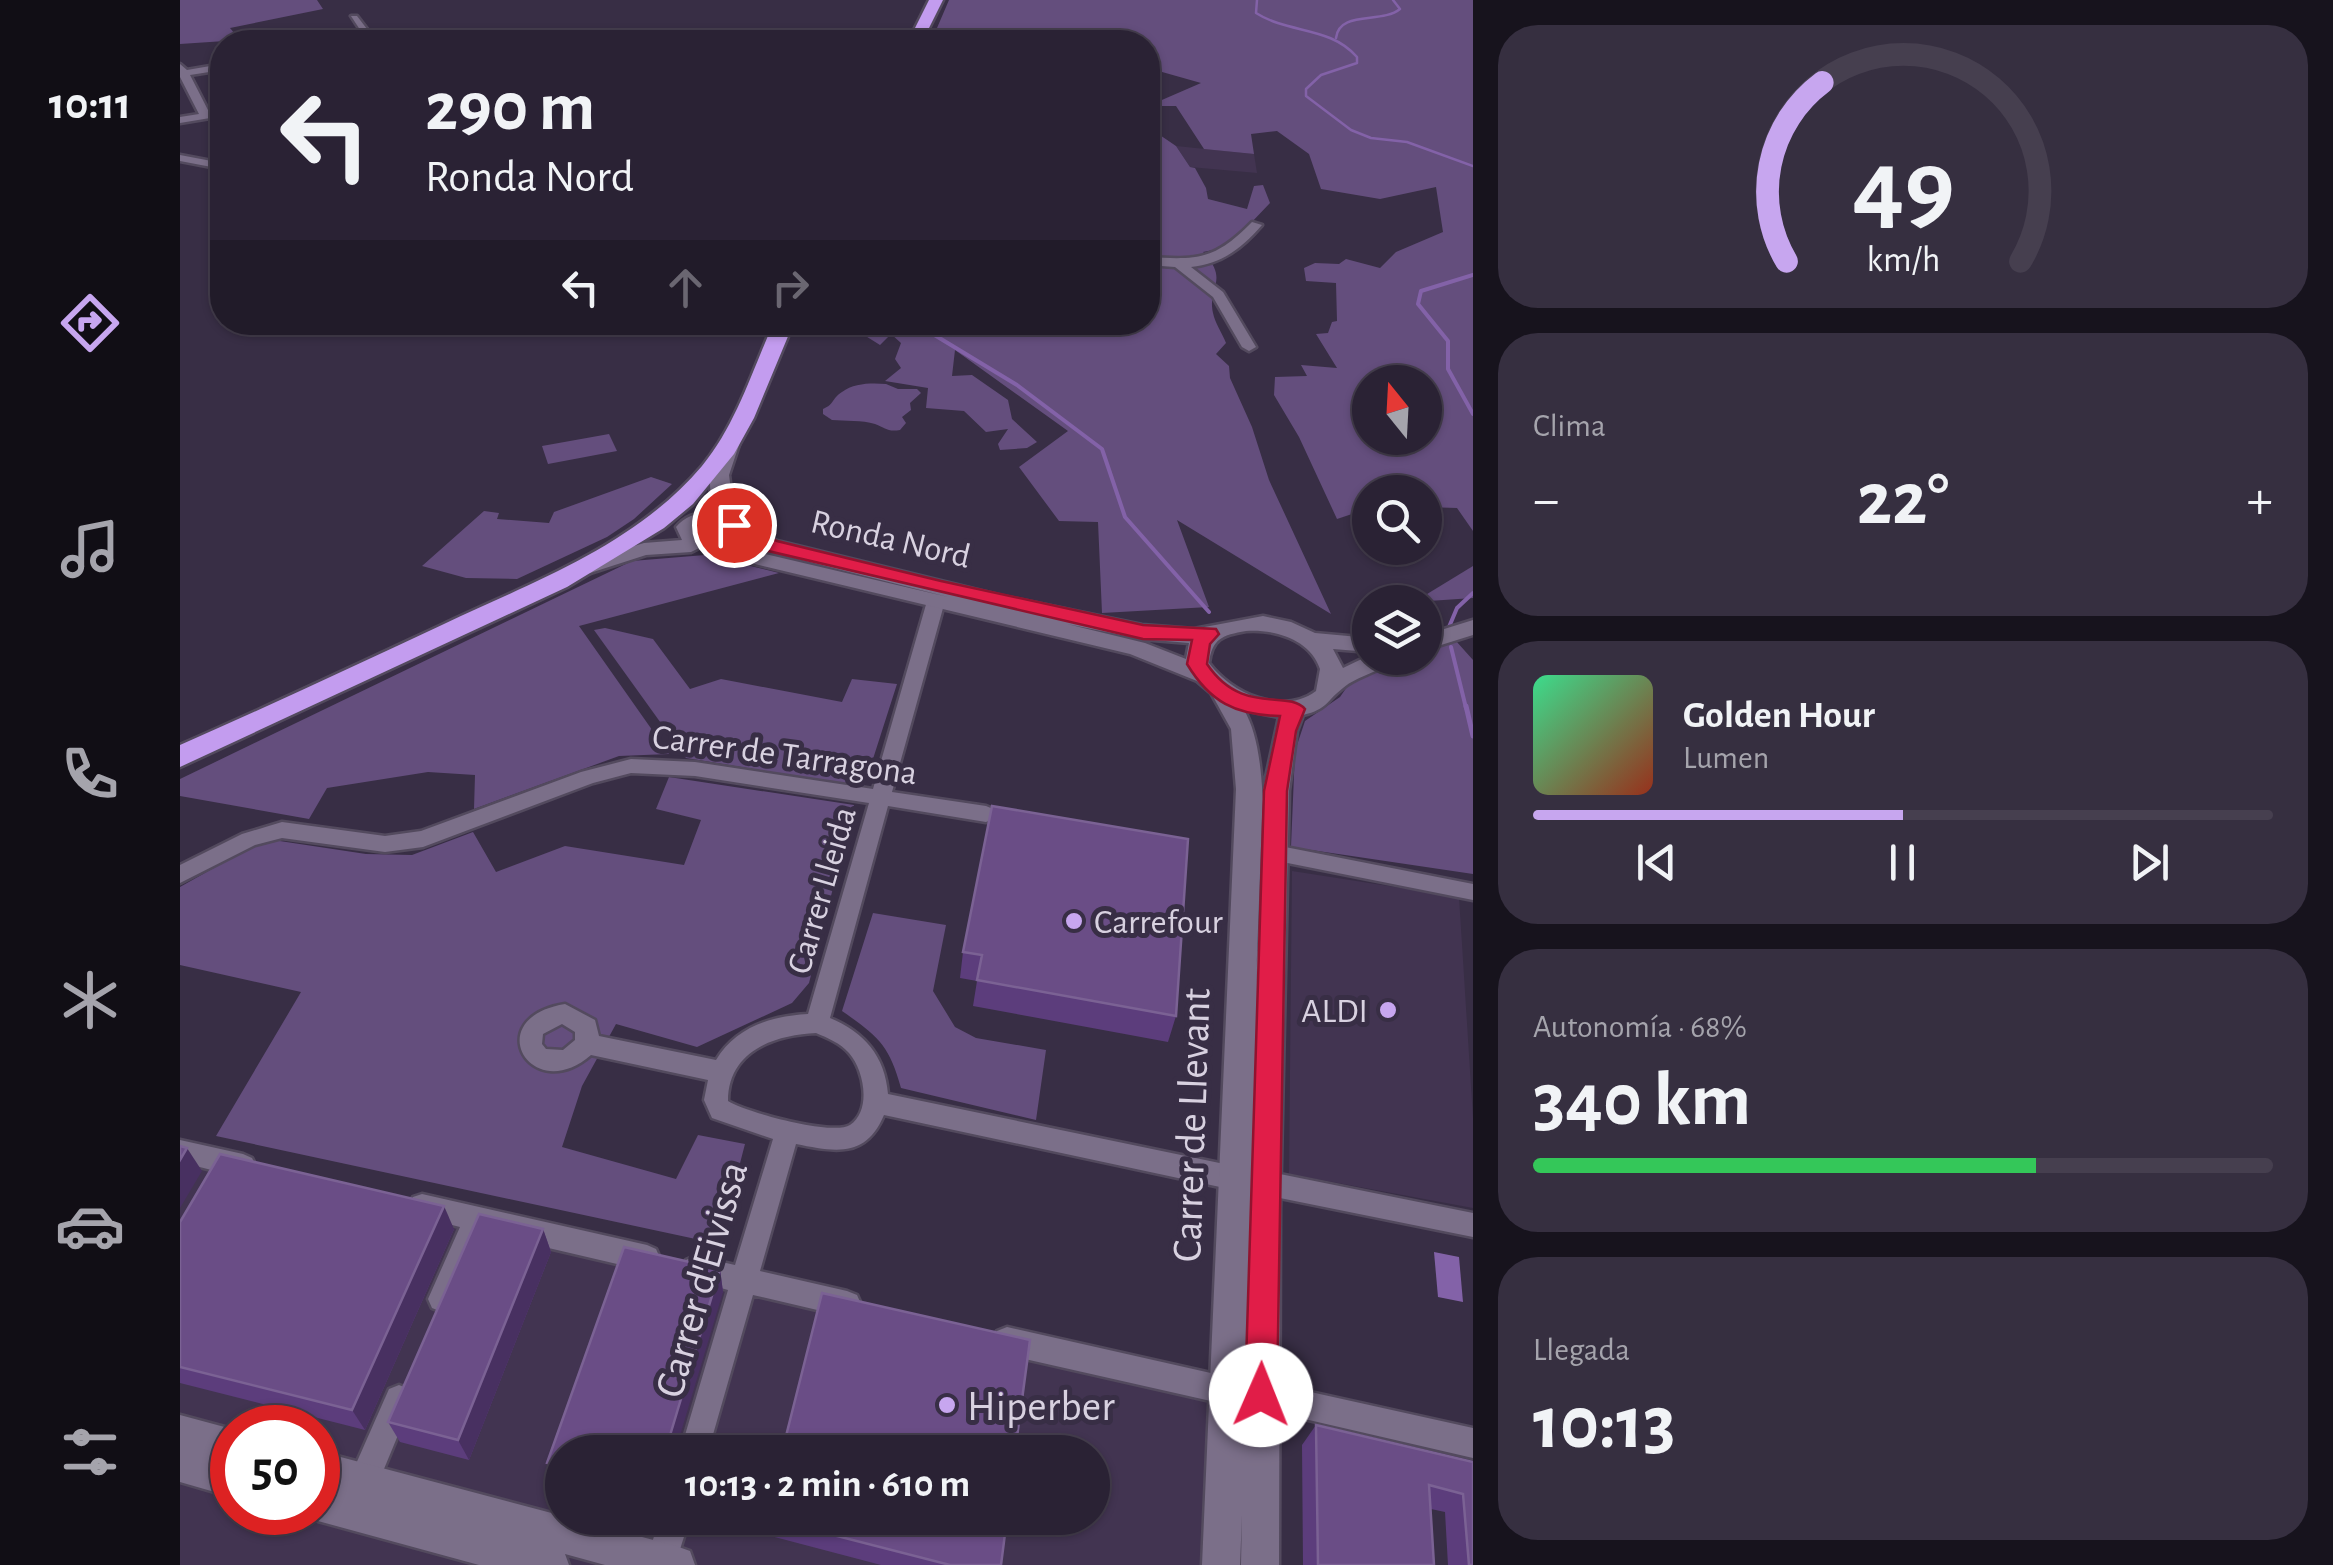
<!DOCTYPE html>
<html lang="es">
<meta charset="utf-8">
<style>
:root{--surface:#2a2234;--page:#362f40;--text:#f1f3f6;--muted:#a5a4ac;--line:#463f4f;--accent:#c7a6ef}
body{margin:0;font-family:"Alegreya Sans",sans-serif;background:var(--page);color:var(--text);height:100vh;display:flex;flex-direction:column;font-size:38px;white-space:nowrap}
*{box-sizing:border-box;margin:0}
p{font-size:32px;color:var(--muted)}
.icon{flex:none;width:55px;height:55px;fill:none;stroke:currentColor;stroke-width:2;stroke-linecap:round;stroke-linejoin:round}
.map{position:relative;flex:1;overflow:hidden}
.side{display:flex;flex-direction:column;gap:25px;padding:25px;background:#17131d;width:860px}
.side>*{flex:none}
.top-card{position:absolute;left:30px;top:30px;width:950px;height:305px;border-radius:40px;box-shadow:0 2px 8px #0004,0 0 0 2px var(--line);background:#2a2234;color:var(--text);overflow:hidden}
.needle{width:65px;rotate:342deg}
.fabs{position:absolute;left:1172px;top:365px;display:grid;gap:20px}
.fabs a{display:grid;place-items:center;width:90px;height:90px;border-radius:50%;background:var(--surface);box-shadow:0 2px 8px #0004,0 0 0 2px var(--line);font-size:50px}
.speed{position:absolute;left:30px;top:1405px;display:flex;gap:20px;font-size:50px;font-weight:700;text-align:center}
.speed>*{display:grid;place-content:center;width:130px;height:130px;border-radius:50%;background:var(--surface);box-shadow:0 2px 8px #0004,0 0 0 2px var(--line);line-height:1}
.speed .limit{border:15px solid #d22;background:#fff;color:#111}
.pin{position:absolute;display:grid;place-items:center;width:85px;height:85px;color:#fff;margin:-42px;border:5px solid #fff;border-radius:50%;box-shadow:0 2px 10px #0007}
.me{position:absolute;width:110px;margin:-55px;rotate:1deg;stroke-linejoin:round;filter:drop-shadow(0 0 8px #0008)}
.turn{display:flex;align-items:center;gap:35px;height:210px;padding:0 50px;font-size:45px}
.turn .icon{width:130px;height:130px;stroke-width:2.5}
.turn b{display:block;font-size:70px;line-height:85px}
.lanes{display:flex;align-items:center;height:95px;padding:0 50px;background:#0003;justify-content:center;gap:50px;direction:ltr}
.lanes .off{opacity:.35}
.big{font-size:75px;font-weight:600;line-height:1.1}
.side .tile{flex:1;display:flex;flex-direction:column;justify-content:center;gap:15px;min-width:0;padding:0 35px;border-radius:40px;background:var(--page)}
.side .dial{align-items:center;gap:0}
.dial svg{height:260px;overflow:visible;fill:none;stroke:var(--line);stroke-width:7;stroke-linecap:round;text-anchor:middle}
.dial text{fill:var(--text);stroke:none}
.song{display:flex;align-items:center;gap:30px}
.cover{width:120px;height:120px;border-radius:15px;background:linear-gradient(135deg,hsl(150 70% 55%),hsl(10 70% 35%))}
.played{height:10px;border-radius:5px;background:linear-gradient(90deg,var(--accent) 50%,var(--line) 50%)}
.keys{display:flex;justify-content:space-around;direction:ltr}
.heat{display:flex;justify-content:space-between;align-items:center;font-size:55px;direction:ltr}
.charge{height:15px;border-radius:8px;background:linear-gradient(90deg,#34c759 68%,var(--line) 0)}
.trip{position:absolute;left:365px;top:1435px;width:565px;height:100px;border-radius:50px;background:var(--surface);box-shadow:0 2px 8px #0004,0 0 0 2px var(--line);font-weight:600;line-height:100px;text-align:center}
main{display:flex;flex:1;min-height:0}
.menu{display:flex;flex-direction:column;width:180px;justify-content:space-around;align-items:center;background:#110e15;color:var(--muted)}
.menu .icon{width:70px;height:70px}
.menu .selected{color:var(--accent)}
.menu b{font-size:45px;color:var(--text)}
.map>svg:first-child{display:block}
.built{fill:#423451;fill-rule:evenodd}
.green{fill:#644e7d;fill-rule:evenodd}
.water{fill:#8362a8}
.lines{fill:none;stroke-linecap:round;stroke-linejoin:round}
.stream-far2{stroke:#8362a8;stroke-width:2.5}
.stream-far1{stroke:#8362a8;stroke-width:4}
.stream{stroke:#8362a8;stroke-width:5}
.street-casing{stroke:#534a5e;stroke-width:5}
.secondary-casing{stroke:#534a5e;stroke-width:5}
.highway-casing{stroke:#534a5e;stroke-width:5}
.street{fill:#7b6f89;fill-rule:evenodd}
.secondary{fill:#7b6f89;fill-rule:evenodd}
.highway{fill:#c39cef;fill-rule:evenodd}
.wall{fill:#5c3d7c}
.shaded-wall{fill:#483061}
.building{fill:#6a4d86;stroke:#7b6294;stroke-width:2.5}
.route{fill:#e11d48;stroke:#92132f;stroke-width:2.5}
.poi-dot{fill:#c7a6ef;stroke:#382e45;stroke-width:4}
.labels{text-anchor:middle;stroke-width:10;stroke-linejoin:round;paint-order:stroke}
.street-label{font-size:35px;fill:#d8d1e0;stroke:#382e45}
.poi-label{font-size:35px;fill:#d8d1e0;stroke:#382e45;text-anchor:start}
.near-street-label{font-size:42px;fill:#d8d1e0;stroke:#382e45}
.near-poi-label{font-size:42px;fill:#d8d1e0;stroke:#382e45;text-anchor:start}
</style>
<main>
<nav class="menu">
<b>10:11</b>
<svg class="icon selected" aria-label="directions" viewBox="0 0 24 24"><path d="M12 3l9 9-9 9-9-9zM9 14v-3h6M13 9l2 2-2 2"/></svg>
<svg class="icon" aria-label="music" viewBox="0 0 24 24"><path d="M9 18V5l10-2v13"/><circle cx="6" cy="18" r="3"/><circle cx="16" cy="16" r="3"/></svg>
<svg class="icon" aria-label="phone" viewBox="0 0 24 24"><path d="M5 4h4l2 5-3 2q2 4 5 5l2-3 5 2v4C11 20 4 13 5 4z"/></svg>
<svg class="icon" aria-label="climate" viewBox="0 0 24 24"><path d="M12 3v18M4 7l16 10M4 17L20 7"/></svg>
<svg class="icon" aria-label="car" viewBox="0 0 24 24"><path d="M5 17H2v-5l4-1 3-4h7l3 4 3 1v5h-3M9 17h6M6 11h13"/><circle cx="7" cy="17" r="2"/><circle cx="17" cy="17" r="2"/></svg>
<svg class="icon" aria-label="filters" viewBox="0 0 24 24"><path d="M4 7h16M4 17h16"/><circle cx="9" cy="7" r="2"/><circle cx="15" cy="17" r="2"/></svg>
</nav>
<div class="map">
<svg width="1293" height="1565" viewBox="0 0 1293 1565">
<rect width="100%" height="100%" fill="#382e45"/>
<g class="built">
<path d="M996,146L1074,154L1077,173L1010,167Z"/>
<path d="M1112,871L1279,897L1293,1118V1208L1109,1174Z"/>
<path d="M0,1151L1044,1390L1041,1565H0ZM52,1428H138V1512H52ZM382,1452H912V1518H382Z"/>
</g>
<g class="green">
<path d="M0,0H137L143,9L50,28L60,40L0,44Z"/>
<path d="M769,0H1293V531L1277,508L1245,507V492H1190V508L1157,519L1119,437L1094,395L1095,377L1127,376L1121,365L1157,368L1136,334L1148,333L1152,322L1157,321L1156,283L1126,281L1124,268L1135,263L1159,264L1166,259L1200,268L1216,252L1263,232L1256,187L1200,199L1141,189L1129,154L1097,131L1071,134L1074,154L1024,149L996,106H968L1021,83L968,68V42H751ZM1245,382V438H1190V382Z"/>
<path d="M968,127L996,146L1010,167L1015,168L1026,188L1028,199L1067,209L1074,186L1083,185L1090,203L1048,247L1023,252C1050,281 1027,286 1033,313C1035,323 1042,333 1046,343L1036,354L1049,366L1050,378L1072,427L1089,480L1151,614L997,520L1029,607L922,613L918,522L879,521L839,467L888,431L775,350L772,376L792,375L828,400L832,419L857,442L847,448L820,450L818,444L828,429L806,432L784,411L746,408L748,388L705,381L721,368L715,359L721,343L711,334L700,345L684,335L692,322H968Z"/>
<path d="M706,384L718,389H737L741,393L730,403L731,410L722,417L726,423L720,430C707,432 706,428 695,424C682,420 665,421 652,420L643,414V409C655,404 651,399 662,392C674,383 691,383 706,384Z"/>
<path d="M429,434L437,451L368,464L362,446Z"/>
<path d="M471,477L492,484L454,519L427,537L337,579L286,578L242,566L304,511L319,513L317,519L369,523L374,512Z"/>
<path d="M525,555L599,573L399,626L489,754L439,756L294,809L295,775L248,772L147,788L129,819L0,796V779L452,561Z"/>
<path d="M1293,566V598L1234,602Z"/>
<path d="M425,628L473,639L510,689L541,679L662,702L672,679L717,684L684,787L506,758L414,630Z"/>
<path d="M1276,641L1293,660V874L1111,847L1115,751L1125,721L1160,697L1171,681L1224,658H1245V651Z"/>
<path d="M489,777L674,805L629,983L612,1003L517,1047L436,1024L402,1086L382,1147L496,1179L518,1135L565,1144L539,1244L36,1136L121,992L0,965V887L69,848L93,840L186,854L232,855L293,832L316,872L385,846L504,865L521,820L476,809Z"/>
<path d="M693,913L766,925L753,991L775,1027L796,1038L866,1050L856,1120L721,1088C709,1045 699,1037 662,1011Z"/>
</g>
<path class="water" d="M1254,1252L1279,1257L1283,1302L1258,1297Z"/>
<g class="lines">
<g class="stream-far2">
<path d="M1077,0L1076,13C1109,34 1150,26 1177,57V63L1141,75L1126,89V96L1171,130L1191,138L1227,142L1293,166"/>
<path d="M1156,38C1159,10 1202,24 1220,9L1213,0"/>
</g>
<g class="stream-far1">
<path d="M1293,275L1241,291L1238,304L1268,341V369L1293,414"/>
<path d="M733,322L837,385L922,449L945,517L1029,612"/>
<path d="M1269,627L1277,608L1293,593"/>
<path d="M1271,647L1286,708"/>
</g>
<path class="stream" d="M1286,706L1293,736"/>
<g class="street-casing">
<g id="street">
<path d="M171,16H177L197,42H188Z"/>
<path d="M80,35L89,42H80L75,38Z"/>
<path d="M0,64L7,70L42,64V70L10,75L29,112L42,110V116L0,123V117L19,114L0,77Z"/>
<path d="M0,155L42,163V169L0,161Z"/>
<path d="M1072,222L1082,225C1062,248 1042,264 1011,267L1043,292L1076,347L1069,351L1062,347L1033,297L995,267L968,265V257C1018,260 1035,260 1072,222Z"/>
<path d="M558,322H571L572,323L565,327Z"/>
<path d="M598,322H643L625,331L598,328Z"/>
<path d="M756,596L765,601L712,792L806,806L813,809L816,814L813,819L806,822L708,806L650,1018C684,1032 705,1056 708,1094L1054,1166L1063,1170L1067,1178L1063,1186L1054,1190L704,1115C686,1158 656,1152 616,1144L580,1271L667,1291L677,1295L681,1304L677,1313L667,1317L573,1295L528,1452H500L548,1290L506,1278L502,1269L506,1260L515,1256L555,1265L593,1139L532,1118L524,1100L528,1080L411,1055C351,1107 299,1018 385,1004L415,1020L419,1036L536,1060C556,1027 591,1016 628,1014L689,803L515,776L451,773L413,783L243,847L205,852L102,838L75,845L0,883V865L62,834L102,822L205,836L241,831L401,772L451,759L515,762L693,789L747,601ZM382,1024L395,1032V1040L383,1050L366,1049L362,1044L363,1034ZM636,1033C648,1038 660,1043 669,1053C684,1070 692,1110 670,1125C653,1136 565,1112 548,1101C548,1051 594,1035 636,1033Z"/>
<path d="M1095,845L1293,884V900L1088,859L1085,853L1088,847Z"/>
<path d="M0,1140L63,1154L72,1158L76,1166L72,1174L63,1178L0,1162Z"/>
<path d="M1085,1171L1293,1213V1237L1085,1195L1076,1191L1072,1183L1076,1175Z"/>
<path d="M242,1194L467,1245L476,1249L480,1258L476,1267L467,1271L304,1233L272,1308L262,1312L252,1308L248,1299L280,1227L233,1215L229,1206L233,1197Z"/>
<path d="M827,1327L1044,1376L1054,1380L1058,1390L1054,1400L1044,1404L827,1355L817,1351L813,1341L817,1331Z"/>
<path d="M1081,1381L1293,1428V1458L1081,1409L1071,1405L1067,1395L1071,1385Z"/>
<path d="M219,1385L229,1389L233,1399L194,1493L183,1497L172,1493L168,1482L209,1389Z"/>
<path d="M480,1518H510L495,1565H467L466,1561Z"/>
</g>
</g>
<g class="secondary-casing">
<g id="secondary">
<path d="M550,436L560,442L549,475L553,504L562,522L597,541L822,596L962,625L1014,629L1083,616L1111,622L1135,633L1190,638V652L1153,649L1163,668L1190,655L1213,658C1201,673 1178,675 1163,688C1146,701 1148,709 1123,715L1117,731L1109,791L1100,1209L1099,1565H1061L1062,1515L1060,1565H1022L1056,789L1051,729L1031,693L1017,681L950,654L575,564L521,547L511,552L466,555L410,573L402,572L399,567L402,562L464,543L502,540L496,527C506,515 521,511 537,513C525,488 530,467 540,442ZM527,524L542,527L583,550L768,597L581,553L519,533L517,529ZM887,624L962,639L1009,643L1006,659L965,643ZM1066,631C1094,629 1130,639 1140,669L1136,691C1102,716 1052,694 1029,663C1032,639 1042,635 1066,631ZM1064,710L1099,717L1083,791L1076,983C1078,915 1097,764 1064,710Z"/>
<path d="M1293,620V635L1245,650V635Z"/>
<path d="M0,1415L52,1429V1497L0,1482Z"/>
<path d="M138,1451L496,1546L510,1551L515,1565H425L385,1554L389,1565H299L138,1521L124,1512H138Z"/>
</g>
</g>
<g class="highway-casing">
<g id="highway">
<path d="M749,0H763L742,42H728Z"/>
<path d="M594,322H614L574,418L554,454L513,504L484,528L387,587L0,767V745C89,706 176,665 264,624C355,581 455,545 522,466C556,425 572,371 594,322Z"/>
</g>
</g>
<use href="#street" class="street"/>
<use href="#secondary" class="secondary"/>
<use href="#highway" class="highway"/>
</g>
<g class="wall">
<path d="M812,806L996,1016L988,1042L793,1006L797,981L780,978L783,952Z"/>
<path d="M0,1222L274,1229L185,1430L0,1383Z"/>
<path d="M363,1229L371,1252L289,1460L220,1442L208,1422Z"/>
<path d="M540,1269L543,1292L382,1452V1484L375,1482L367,1463Z"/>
<path d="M1136,1425L1293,1462V1565H1268L1265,1512L1251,1509L1254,1565H1123L1122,1445Z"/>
<path d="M585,1518L821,1565H701L587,1535Z"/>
</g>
<g class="shaded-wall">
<path d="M7,1148L22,1171L0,1208V1160Z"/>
<path d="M264,1206L274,1229L185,1430L172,1410Z"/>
<path d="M363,1229L371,1252L289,1460L278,1440Z"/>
<path d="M540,1269L543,1292L495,1452H485Z"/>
</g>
<g class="building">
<path d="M812,806L1008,839L996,1016L797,980L802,955L783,952Z"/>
<path d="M0,1146L7,1148L0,1160Z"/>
<path d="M40,1154L264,1206L172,1410L0,1367V1222Z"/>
<path d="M299,1214L363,1229L278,1440L208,1422Z"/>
<path d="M444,1247L540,1269L485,1452H382V1467L367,1463Z"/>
<path d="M642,1293L850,1340L835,1452H602Z"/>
<path d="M1136,1425L1293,1462V1565H1289L1283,1494L1249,1485L1254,1565H1138Z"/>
<path d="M587,1518H827L821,1565H770Z"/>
</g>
<path class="route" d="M554,519L597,541L761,581L963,625L1036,629L1039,634L1030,644L1027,664C1062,716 1107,689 1125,709L1116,731L1107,791L1097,1395L1093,1407L1081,1411L1070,1407L1065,1395L1084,791L1100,716C1055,715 1030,702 1007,664L1012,640L963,639L584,550L548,529L545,525Z"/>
<g class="poi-dot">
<circle cx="894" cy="921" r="10"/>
<circle cx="1208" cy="1010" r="10"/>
<circle cx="767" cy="1405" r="10"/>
</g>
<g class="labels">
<g class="street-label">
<text transform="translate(711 538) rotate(13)" y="12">Ronda Nord</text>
<text transform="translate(605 754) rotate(8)" y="12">Carrer de Tarragona</text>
<text transform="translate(641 890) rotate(-74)" y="12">Carrer Lleida</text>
</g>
<g class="poi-label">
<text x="914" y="933">Carrefour</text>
<text x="1188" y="1022" text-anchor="end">ALDI</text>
</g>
<g class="near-street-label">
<text transform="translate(1010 1125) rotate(-88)" y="15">Carrer de Llevant</text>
<text transform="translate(520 1279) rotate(-74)" y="15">Carrer d'Eivissa</text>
</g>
<g class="near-poi-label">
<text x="787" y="1420">Hiperber</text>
</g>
</g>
</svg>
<div class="fabs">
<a><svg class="needle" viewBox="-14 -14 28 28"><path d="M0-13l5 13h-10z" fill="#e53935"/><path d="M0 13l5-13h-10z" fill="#a5a4ac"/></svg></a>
<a><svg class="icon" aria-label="search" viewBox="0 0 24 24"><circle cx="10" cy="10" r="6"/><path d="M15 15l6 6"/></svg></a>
<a><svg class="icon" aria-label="layers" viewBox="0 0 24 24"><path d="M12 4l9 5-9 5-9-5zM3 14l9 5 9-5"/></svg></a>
</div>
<div class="speed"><div class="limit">50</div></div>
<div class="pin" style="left:554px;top:525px;background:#d93025"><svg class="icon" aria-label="arrive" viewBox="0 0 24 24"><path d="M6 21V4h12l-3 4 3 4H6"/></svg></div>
<svg class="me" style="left:1081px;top:1395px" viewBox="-20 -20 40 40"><circle r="19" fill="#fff"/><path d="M0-13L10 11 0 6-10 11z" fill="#e11d48"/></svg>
<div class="trip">10:13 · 2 min · 610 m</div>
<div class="top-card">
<div class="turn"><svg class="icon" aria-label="left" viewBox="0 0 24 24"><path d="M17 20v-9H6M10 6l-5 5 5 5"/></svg><div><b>290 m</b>Ronda Nord</div></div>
<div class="lanes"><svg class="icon" aria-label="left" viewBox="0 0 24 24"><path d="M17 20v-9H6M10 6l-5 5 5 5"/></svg><svg class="icon off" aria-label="ahead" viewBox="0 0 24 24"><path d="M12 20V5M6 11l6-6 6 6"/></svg><svg class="icon off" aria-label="right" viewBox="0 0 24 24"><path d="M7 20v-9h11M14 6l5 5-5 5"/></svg></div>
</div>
</div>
<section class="side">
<div class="tile dial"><svg viewBox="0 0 100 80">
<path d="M14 69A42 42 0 1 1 86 69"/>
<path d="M14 69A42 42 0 0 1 25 14" stroke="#c7a6ef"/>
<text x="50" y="56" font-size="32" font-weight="700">49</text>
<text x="50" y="72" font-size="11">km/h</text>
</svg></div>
<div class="tile"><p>Clima</p>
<div class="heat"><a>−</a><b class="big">22°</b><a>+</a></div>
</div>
<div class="tile">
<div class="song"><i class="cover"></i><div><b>Golden Hour</b><p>Lumen</p></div></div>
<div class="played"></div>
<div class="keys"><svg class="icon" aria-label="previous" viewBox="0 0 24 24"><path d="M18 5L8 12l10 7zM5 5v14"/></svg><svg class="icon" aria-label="pause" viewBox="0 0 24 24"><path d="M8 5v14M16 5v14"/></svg><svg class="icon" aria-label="next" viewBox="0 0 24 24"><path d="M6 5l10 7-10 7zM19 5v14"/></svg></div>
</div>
<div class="tile"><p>Autonomía · 68%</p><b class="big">340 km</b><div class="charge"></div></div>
<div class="tile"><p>Llegada</p><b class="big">10:13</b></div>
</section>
</main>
